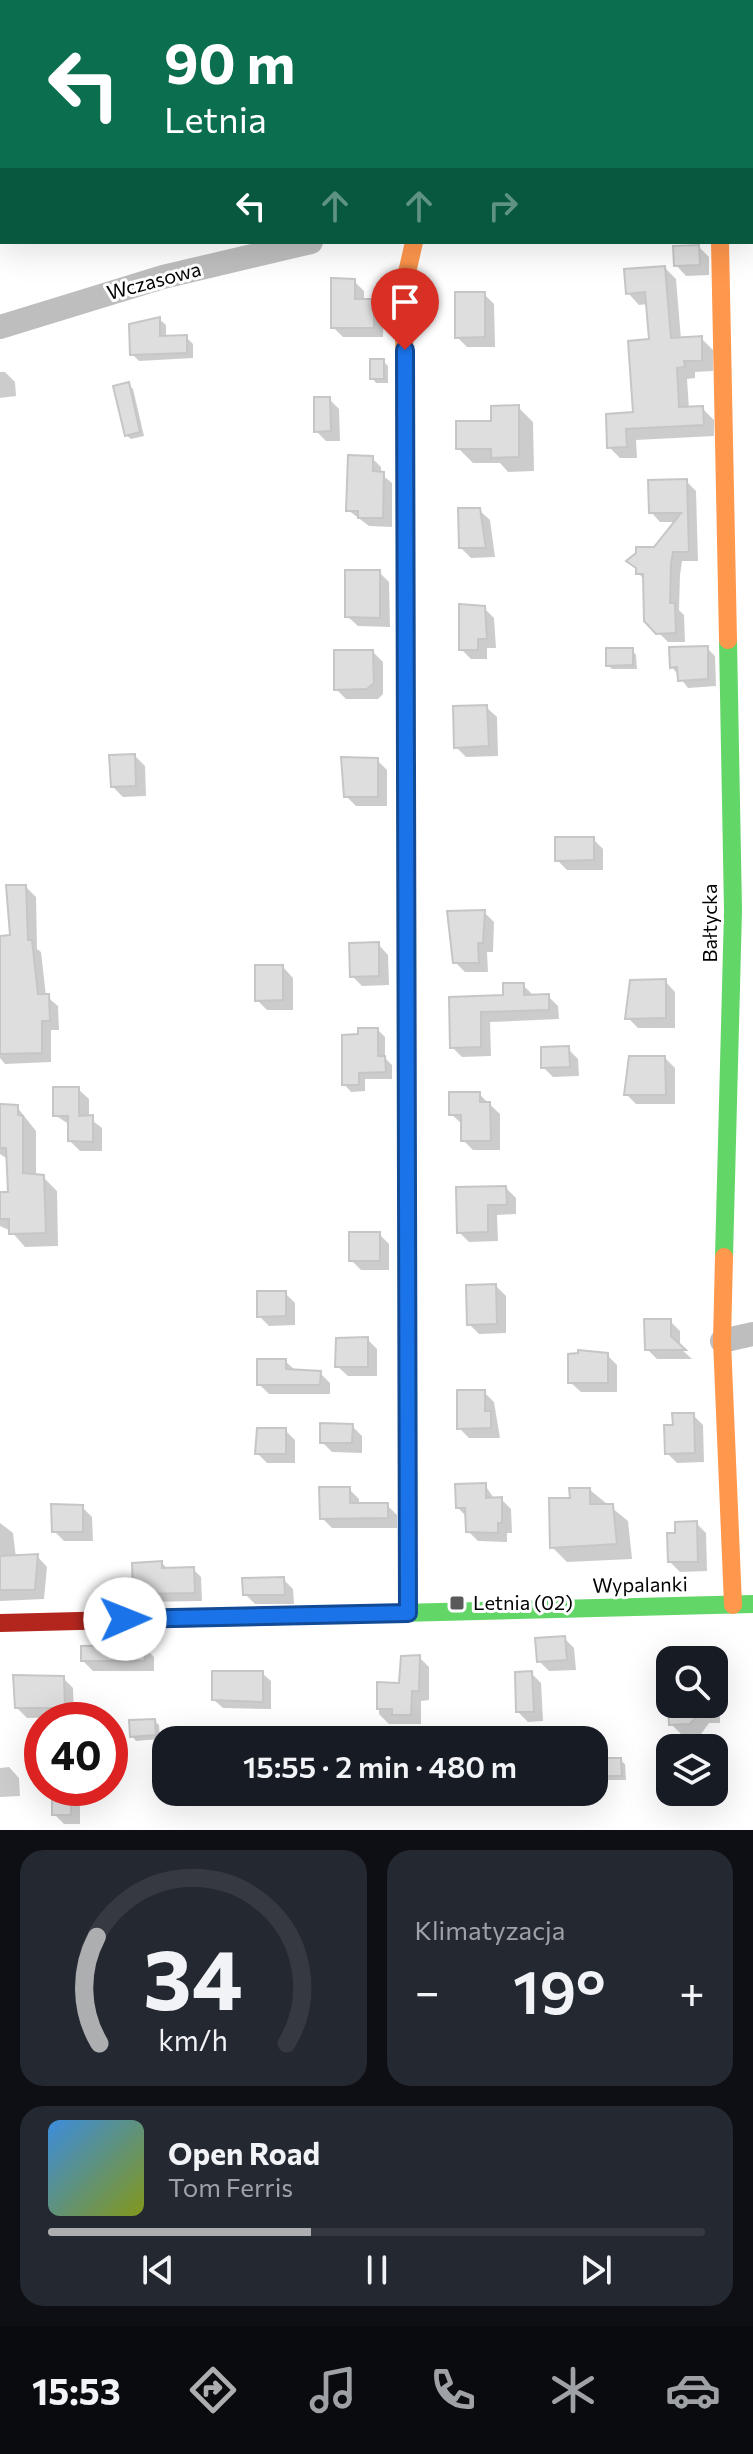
<!DOCTYPE html>
<html lang="pl">
<meta charset="utf-8">
<style>
:root{--surface:#171b24;--page:#242831;--text:#f1f3f6;--muted:#9ea1a6;--line:#363941;--accent:#adaeaf}
body{margin:0;font-family:Commissioner,sans-serif;background:var(--page);color:var(--text);height:100vh;display:flex;flex-direction:column;font-size:30px;white-space:nowrap}
*{box-sizing:border-box;margin:0}
p{font-size:26px;color:var(--muted)}
.icon{flex:none;width:44px;height:44px;fill:none;stroke:currentColor;stroke-width:2;stroke-linecap:round;stroke-linejoin:round}
.map{position:relative;height:1830px;overflow:hidden}
.panel{display:flex;flex-direction:column;gap:20px;padding:20px;background:#0d0f14;flex:1}
.panel>*{flex:none}
.banner{position:absolute;left:0px;top:0px;width:754px;height:244px;box-shadow:0 8px 32px #0002;background:#0b6e4f;color:#fff;overflow:hidden}
.fabs{position:absolute;left:656px;top:1646px;display:grid;gap:16px}
.fabs a{display:grid;place-items:center;width:72px;height:72px;border-radius:16px;background:var(--surface);box-shadow:0 8px 32px #0002;font-size:40px}
.speed{position:absolute;left:24px;top:1702px;display:flex;gap:16px;font-size:40px;font-weight:700;text-align:center}
.speed>*{display:grid;place-content:center;width:104px;height:104px;border-radius:50%;background:var(--surface);box-shadow:0 8px 32px #0002;line-height:1}
.speed .limit{border:12px solid #d22;background:#fff;color:#111}
.pin{position:absolute;display:grid;place-items:center;width:68px;height:68px;color:#fff;margin:-82px -34px;border-radius:50% 50% 50% 0;rotate:-45deg;box-shadow:0 0 8px #0007}
.pin .icon{rotate:45deg}
.me{position:absolute;width:88px;margin:-44px;rotate:89deg;stroke-linejoin:round;filter:drop-shadow(0 0 6px #0008)}
.turn{display:flex;align-items:center;gap:28px;height:168px;padding:0 32px;font-size:36px}
.turn .icon{width:104px;height:104px;stroke-width:2.5}
.turn b{display:block;font-size:56px;line-height:68px}
.lanes{display:flex;align-items:center;height:76px;padding:0 32px;background:#0003;justify-content:center;gap:40px;direction:ltr}
.lanes .off{opacity:.35}
.big{font-size:60px;font-weight:600;line-height:1.1}
.panel .card{flex:1;display:flex;flex-direction:column;justify-content:center;gap:12px;min-width:0;padding:0 28px;border-radius:24px;background:var(--page)}
.panel .dial{align-items:center;gap:0}
.dial svg{height:208px;overflow:visible;fill:none;stroke:var(--line);stroke-width:7;stroke-linecap:round;text-anchor:middle}
.dial text{fill:var(--text);stroke:none}
.song{display:flex;align-items:center;gap:24px}
.cover{width:96px;height:96px;border-radius:12px;background:linear-gradient(135deg,hsl(210 70% 55%),hsl(70 70% 35%))}
.played{height:8px;border-radius:4px;background:linear-gradient(90deg,var(--accent) 40%,var(--line) 40%)}
.keys{display:flex;justify-content:space-around;direction:ltr}
.heat{display:flex;justify-content:space-between;align-items:center;font-size:44px;direction:ltr}
.panel .tiles{flex:1;display:grid;gap:20px;grid-template-columns:1fr 1fr}
.card:last-child{grid-column:span 2}
.trip{position:absolute;left:152px;top:1726px;width:456px;height:80px;border-radius:24px;background:var(--surface);box-shadow:0 8px 32px #0002;font-weight:600;line-height:80px;text-align:center}
.menu{display:flex;height:128px;justify-content:space-around;align-items:center;background:#090b0e;color:var(--muted)}
.menu .icon{width:56px;height:56px}
.menu .selected{color:var(--accent)}
.menu b{font-size:36px;color:var(--text)}
.map>svg:first-child{display:block}
.shadow{fill:#0003}
.building{fill:#dedede;stroke:#c6c6c6;stroke-width:2}
.lines{fill:none;stroke-linecap:round;stroke-linejoin:round}
.street{stroke:#bebebe;stroke-width:24}
.fast{stroke:#63d668;stroke-width:18}
.slow{stroke:#ff974d;stroke-width:18}
.jam{stroke:#b3261e;stroke-width:18}
.route-casing{stroke:#114b97;stroke-width:20}
.route{stroke:#1a73e8;stroke-width:14}
.poi-dot{fill:#595959;stroke:#fff;stroke-width:3}
.labels{text-anchor:middle;stroke-width:6;stroke-linejoin:round;paint-order:stroke}
.street-label{font-size:20px;fill:#000;stroke:#fff}
.poi-label{font-size:20px;fill:#000;stroke:#fff;text-anchor:start}
</style>
<div class="map">
<svg width="753" height="1830" viewBox="0 0 753 1830">
<rect width="100%" height="100%" fill="#fff"/>
<g class="shadow">
<path d="M753,102V151H752V102Z"/>
<path d="M699,247L709,257V275L686,276L676,265Z"/>
<path d="M665,268L676,279L681,339L701,338L713,350V371L695,372V378L687,379L689,409L702,408L714,420V436L636,440L637,458H620L609,447L635,414L651,341L648,304L639,305L628,293Z"/>
<path d="M354,281L364,291V301H374L384,311L383,337H343L333,327Z"/>
<path d="M484,294L494,304L495,347H467L457,337Z"/>
<path d="M159,319L166,325V338L186,337L193,344V358L139,361L132,354Z"/>
<path d="M383,361L388,366V383H376L372,378Z"/>
<path d="M0,372H5L15,382L16,396L0,398Z"/>
<path d="M128,385L133,389L144,436L131,439L126,435Z"/>
<path d="M329,399L339,409L340,441H326L316,431Z"/>
<path d="M518,407L533,422L534,471L508,472L500,463H473L458,448Z"/>
<path d="M372,458L381,467V474L392,483V527L369,526L348,510Z"/>
<path d="M686,481L696,491L698,561H682L680,575L679,610L684,615L685,642H668L646,620L645,580L638,573L676,522H660L651,512Z"/>
<path d="M479,510L490,520L495,557L471,558L461,548Z"/>
<path d="M379,572L389,582L390,627L358,626L347,616Z"/>
<path d="M484,608L494,618L496,648H487V659H471L461,649Z"/>
<path d="M707,648L715,656L716,686L688,688L672,667Z"/>
<path d="M632,650L636,655L637,669H612L608,665Z"/>
<path d="M373,652L383,662V694L378,699H346L336,689Z"/>
<path d="M486,707L497,717L498,756L466,757L456,747Z"/>
<path d="M135,756L145,766L146,796L123,797L113,787Z"/>
<path d="M377,760L387,770V806H356L346,796Z"/>
<path d="M593,839L603,849V870H567L557,860Z"/>
<path d="M26,887L36,897L37,949L41,952L46,996L58,1006L59,1030H51V1062L5,1064L0,1058V938L12,937Z"/>
<path d="M484,912L494,922L493,952H487L488,972H465L455,962Z"/>
<path d="M378,944L388,955L389,985L362,986L352,976Z"/>
<path d="M283,967L293,978V1010H267L257,1000Z"/>
<path d="M665,981L675,992V1028H638L628,1018Z"/>
<path d="M523,985L533,995L548,996L558,1006L559,1019L490,1022L491,1056L462,1057L452,1047L451,999L505,997Z"/>
<path d="M378,1030L385,1037V1058L392,1065V1079H365V1091L351,1092L344,1084L360,1036Z"/>
<path d="M568,1049L578,1059L579,1076L553,1077L543,1067Z"/>
<path d="M665,1058L675,1068V1104H636L626,1094Z"/>
<path d="M78,1089L89,1099V1118L102,1128V1151H80L70,1141V1125L55,1115Z"/>
<path d="M479,1094L500,1114V1150H473L463,1140L462,1124L451,1114Z"/>
<path d="M0,1106L17,1107L36,1131V1176L43,1177L57,1191L58,1246L25,1247L11,1231L0,1226V1194H10L9,1160L0,1154Z"/>
<path d="M506,1188L516,1198V1214L497,1215L498,1241L469,1242L459,1232Z"/>
<path d="M379,1234L389,1244V1270H361L351,1260Z"/>
<path d="M496,1286L506,1296V1333L479,1334L469,1324Z"/>
<path d="M285,1293L295,1303V1325L269,1326L259,1316Z"/>
<path d="M670,1321L680,1331V1348L692,1359H657L647,1349Z"/>
<path d="M367,1339L377,1349V1376H348L337,1366Z"/>
<path d="M607,1355L617,1365V1392H581L570,1382Z"/>
<path d="M285,1361L296,1371L320,1373L330,1383V1394H269L259,1384Z"/>
<path d="M484,1392L494,1402L500,1438H469L459,1428Z"/>
<path d="M693,1415L703,1425L704,1462L677,1463L667,1453Z"/>
<path d="M352,1426L362,1436V1453L332,1452L322,1442Z"/>
<path d="M285,1430L295,1440V1463H267L257,1453Z"/>
<path d="M485,1485L495,1500L501,1499L511,1509L512,1533H507V1542L478,1541L468,1531L467,1517L458,1508Z"/>
<path d="M349,1489L359,1499V1505H387L397,1515V1528H332L322,1518Z"/>
<path d="M590,1490L628,1521L632,1559L567,1562L552,1547Z"/>
<path d="M82,1507L92,1517L93,1541H64L54,1531Z"/>
<path d="M0,1523L13,1533L16,1558L37,1556L47,1567L44,1599L0,1601Z"/>
<path d="M696,1523L706,1533L707,1571L680,1572L670,1562L677,1535Z"/>
<path d="M162,1563L168,1569H193L201,1577L202,1601L143,1602L135,1593Z"/>
<path d="M283,1579L293,1589L294,1604H255L245,1594Z"/>
<path d="M564,1638L574,1648L576,1670L549,1671L539,1661Z"/>
<path d="M144,1647L154,1657V1671H93L83,1661Z"/>
<path d="M419,1657L429,1667V1700L421,1701V1724H389L379,1714V1684L401,1685Z"/>
<path d="M262,1673L271,1681V1709L223,1708L214,1700Z"/>
<path d="M531,1673L541,1683L543,1721L528,1722L518,1712Z"/>
<path d="M63,1678L73,1688L74,1717L27,1718L17,1708Z"/>
<path d="M670,1681V1704H714V1684L720,1690V1723H709L701,1734H681L671,1724L667,1692Z"/>
<path d="M154,1721L159,1725L160,1739L136,1741L132,1736Z"/>
<path d="M175,1733H218L224,1740H175Z"/>
<path d="M620,1760L625,1764L626,1780H602L597,1776Z"/>
<path d="M9,1767L19,1778L20,1796L0,1797V1768Z"/>
<path d="M54,1788H80V1824H64L54,1814Z"/>
<path d="M180,1792H225V1805L194,1806Z"/>
</g>
<g class="building">
<path d="M699,245L700,265L674,266L673,246Z"/>
<path d="M665,266L671,338L702,336V361H684L685,367L677,368L679,407L703,406L704,425L626,429L627,447L607,448L606,414L633,412L628,341L649,339L645,292L626,294L624,269Z"/>
<path d="M331,278L355,279V299H374V328H331Z"/>
<path d="M455,292H485V337L455,338Z"/>
<path d="M160,317V336L187,335V353L130,355L129,324Z"/>
<rect x="370" y="359" width="14" height="20"/>
<path d="M129,382L140,432L125,436L113,386Z"/>
<path d="M314,397H330L331,431L314,432Z"/>
<path d="M519,405V457L491,458V449H456V421H491V406Z"/>
<path d="M348,455L373,456V471L384,472L383,518H358V511H346Z"/>
<path d="M687,479L689,552H673L671,564L670,603H675L676,633L656,634L644,621L643,574H636V568L626,561L636,553V547H654L681,513H649L648,480Z"/>
<path d="M458,508H480L486,548H459Z"/>
<path d="M345,570H380V618L345,617Z"/>
<path d="M459,604L485,606L487,639H478V650H459Z"/>
<path d="M708,646V679L678,681L677,667L670,668L669,647Z"/>
<path d="M606,648H633V665L606,666Z"/>
<path d="M334,650H373L374,683L367,689L334,690Z"/>
<path d="M487,705L489,746L454,748L453,706Z"/>
<path d="M135,754L136,786L111,787L109,755Z"/>
<path d="M341,757L378,758V797H344Z"/>
<path d="M555,837H594V860L555,861Z"/>
<path d="M6,885H26L28,940H32L38,994H49L50,1021H42V1053L0,1054V936L10,935Z"/>
<path d="M485,910L483,943H478L479,963H453L447,911Z"/>
<path d="M379,942V976L350,977L349,943Z"/>
<path d="M255,965H283V1000L255,1001Z"/>
<path d="M666,979V1018L625,1019L630,980Z"/>
<path d="M503,983H524V995L549,994V1010L481,1012V1047L450,1048L449,997L503,995Z"/>
<path d="M358,1028H378V1056H385L386,1072L359,1073V1085H342V1035L358,1034Z"/>
<path d="M569,1046L570,1067L541,1068V1047Z"/>
<path d="M629,1056H665L666,1095H624Z"/>
<path d="M53,1087H79V1116L93,1115V1142L68,1141V1116H53Z"/>
<path d="M449,1092H480V1102H490L491,1141H461V1115H449Z"/>
<path d="M0,1104L18,1105V1115L23,1116V1173L44,1175L46,1233L9,1234V1219H0V1192H8L6,1148H0Z"/>
<path d="M506,1186L507,1205H488V1232L457,1233L456,1187Z"/>
<rect x="349" y="1232" width="31" height="29"/>
<path d="M496,1284L497,1324L467,1325L466,1285Z"/>
<path d="M257,1291H286V1316L257,1317Z"/>
<path d="M644,1319H671V1336L686,1350H645Z"/>
<path d="M368,1337V1367H335L336,1338Z"/>
<path d="M578,1350L608,1353V1383H568V1354L578,1353Z"/>
<path d="M257,1359H286V1369L321,1371L320,1385H257Z"/>
<path d="M457,1390H485V1411H491V1428L457,1429Z"/>
<path d="M672,1413H694L695,1453L665,1454L664,1425H673Z"/>
<path d="M320,1423L353,1424L352,1443H320Z"/>
<path d="M257,1428H286V1454H255Z"/>
<path d="M486,1483V1498L502,1497V1523H498V1533L466,1532L465,1508H456L455,1484Z"/>
<path d="M319,1487H350V1503H388V1518L320,1519Z"/>
<path d="M569,1488H590V1504H613L617,1544L550,1548L549,1498H570Z"/>
<path d="M51,1504L83,1505V1532H52Z"/>
<path d="M697,1521L698,1562H668L667,1533H675V1522Z"/>
<path d="M38,1554L35,1590H0V1556Z"/>
<path d="M162,1561V1568L194,1567L195,1593L133,1594L132,1563Z"/>
<path d="M284,1577L285,1595H243L242,1578Z"/>
<path d="M565,1636L567,1660L537,1662L535,1638Z"/>
<path d="M144,1645L145,1661H81V1646Z"/>
<path d="M420,1655L419,1691H412L411,1715H392V1709H377V1682L399,1683L401,1656Z"/>
<path d="M212,1671H263V1702L212,1700Z"/>
<path d="M532,1671L534,1712H516L515,1672Z"/>
<path d="M13,1675L64,1676L65,1708H15Z"/>
<path d="M668,1704H707L690,1724L669,1725Z"/>
<path d="M155,1719L156,1735L130,1737L129,1720Z"/>
<path d="M595,1758H621L622,1776H595Z"/>
<rect x="52" y="1788" width="19" height="27"/>
</g>
<g class="lines">
<g class="street">
<path d="M752,172H753"/>
<path d="M0,327L163,277L311,242"/>
<path d="M722,1341L753,1334"/>
</g>
<g class="fast">
<path d="M405,543L407,1169"/>
<path d="M724,1257L733,910L728,640"/>
<path d="M400,1613L753,1604"/>
</g>
<g class="slow">
<path d="M720,242L728,640"/>
<path d="M405,543L404,286L414,242"/>
<path d="M724,1257L722,1341L733,1605"/>
</g>
<g class="jam">
<path d="M407,1169L408,1613"/>
<path d="M0,1623L400,1613"/>
</g>
</g>
<g class="lines">
<g class="route-casing">
<path id="route" d="M125,1619L408,1613L405,350"/>
</g>
<use href="#route" class="route"/>
</g>
<rect class="poi-dot" x="449" y="1595" width="16" height="16" rx="4"/>
<g class="labels">
<g class="street-label">
<text transform="translate(154 281) rotate(-15)" y="7">Wczasowa</text>
<text transform="translate(710 923) rotate(-90)" y="7">Bałtycka</text>
<text transform="translate(640 1585) rotate(-1)" y="7">Wypalanki</text>
</g>
<g class="poi-label">
<text x="473" y="1610">Letnia (02)</text>
</g>
</g>
</svg>
<div class="fabs">
<a><svg class="icon" aria-label="search" viewBox="0 0 24 24"><circle cx="10" cy="10" r="6"/><path d="M15 15l6 6"/></svg></a>
<a><svg class="icon" aria-label="layers" viewBox="0 0 24 24"><path d="M12 4l9 5-9 5-9-5zM3 14l9 5 9-5"/></svg></a>
</div>
<div class="speed"><div class="limit">40</div></div>
<div class="pin" style="left:405px;top:350px;background:#d93025"><svg class="icon" aria-label="arrive" viewBox="0 0 24 24"><path d="M6 21V4h12l-3 4 3 4H6"/></svg></div>
<svg class="me" style="left:125px;top:1619px" viewBox="-20 -20 40 40"><circle r="19" fill="#fff"/><path d="M0-13L10 11 0 6-10 11z" fill="#1a73e8"/></svg>
<div class="trip">15:55 · 2 min · 480 m</div>
<div class="banner">
<div class="turn"><svg class="icon" aria-label="left" viewBox="0 0 24 24"><path d="M17 20v-9H6M10 6l-5 5 5 5"/></svg><div><b>90 m</b>Letnia</div></div>
<div class="lanes"><svg class="icon" aria-label="left" viewBox="0 0 24 24"><path d="M17 20v-9H6M10 6l-5 5 5 5"/></svg><svg class="icon off" aria-label="ahead" viewBox="0 0 24 24"><path d="M12 20V5M6 11l6-6 6 6"/></svg><svg class="icon off" aria-label="ahead" viewBox="0 0 24 24"><path d="M12 20V5M6 11l6-6 6 6"/></svg><svg class="icon off" aria-label="right" viewBox="0 0 24 24"><path d="M7 20v-9h11M14 6l5 5-5 5"/></svg></div>
</div>
</div>
<section class="panel">
<div class="tiles">
<div class="card dial"><svg viewBox="0 0 100 80">
<path d="M14 69A42 42 0 1 1 86 69"/>
<path d="M14 69A42 42 0 0 1 13 28" stroke="#adaeaf"/>
<text x="50" y="56" font-size="32" font-weight="700">34</text>
<text x="50" y="72" font-size="11">km/h</text>
</svg></div>
<div class="card"><p>Klimatyzacja</p>
<div class="heat"><a>−</a><b class="big">19°</b><a>+</a></div>
</div>
<div class="card">
<div class="song"><i class="cover"></i><div><b>Open Road</b><p>Tom Ferris</p></div></div>
<div class="played"></div>
<div class="keys"><svg class="icon" aria-label="previous" viewBox="0 0 24 24"><path d="M18 5L8 12l10 7zM5 5v14"/></svg><svg class="icon" aria-label="pause" viewBox="0 0 24 24"><path d="M8 5v14M16 5v14"/></svg><svg class="icon" aria-label="next" viewBox="0 0 24 24"><path d="M6 5l10 7-10 7zM19 5v14"/></svg></div>
</div>
</div>
</section>
<nav class="menu">
<b>15:53</b>
<svg class="icon selected" aria-label="directions" viewBox="0 0 24 24"><path d="M12 3l9 9-9 9-9-9zM9 14v-3h6M13 9l2 2-2 2"/></svg>
<svg class="icon" aria-label="music" viewBox="0 0 24 24"><path d="M9 18V5l10-2v13"/><circle cx="6" cy="18" r="3"/><circle cx="16" cy="16" r="3"/></svg>
<svg class="icon" aria-label="phone" viewBox="0 0 24 24"><path d="M5 4h4l2 5-3 2q2 4 5 5l2-3 5 2v4C11 20 4 13 5 4z"/></svg>
<svg class="icon" aria-label="climate" viewBox="0 0 24 24"><path d="M12 3v18M4 7l16 10M4 17L20 7"/></svg>
<svg class="icon" aria-label="car" viewBox="0 0 24 24"><path d="M5 17H2v-5l4-1 3-4h7l3 4 3 1v5h-3M9 17h6M6 11h13"/><circle cx="7" cy="17" r="2"/><circle cx="17" cy="17" r="2"/></svg>
</nav>
